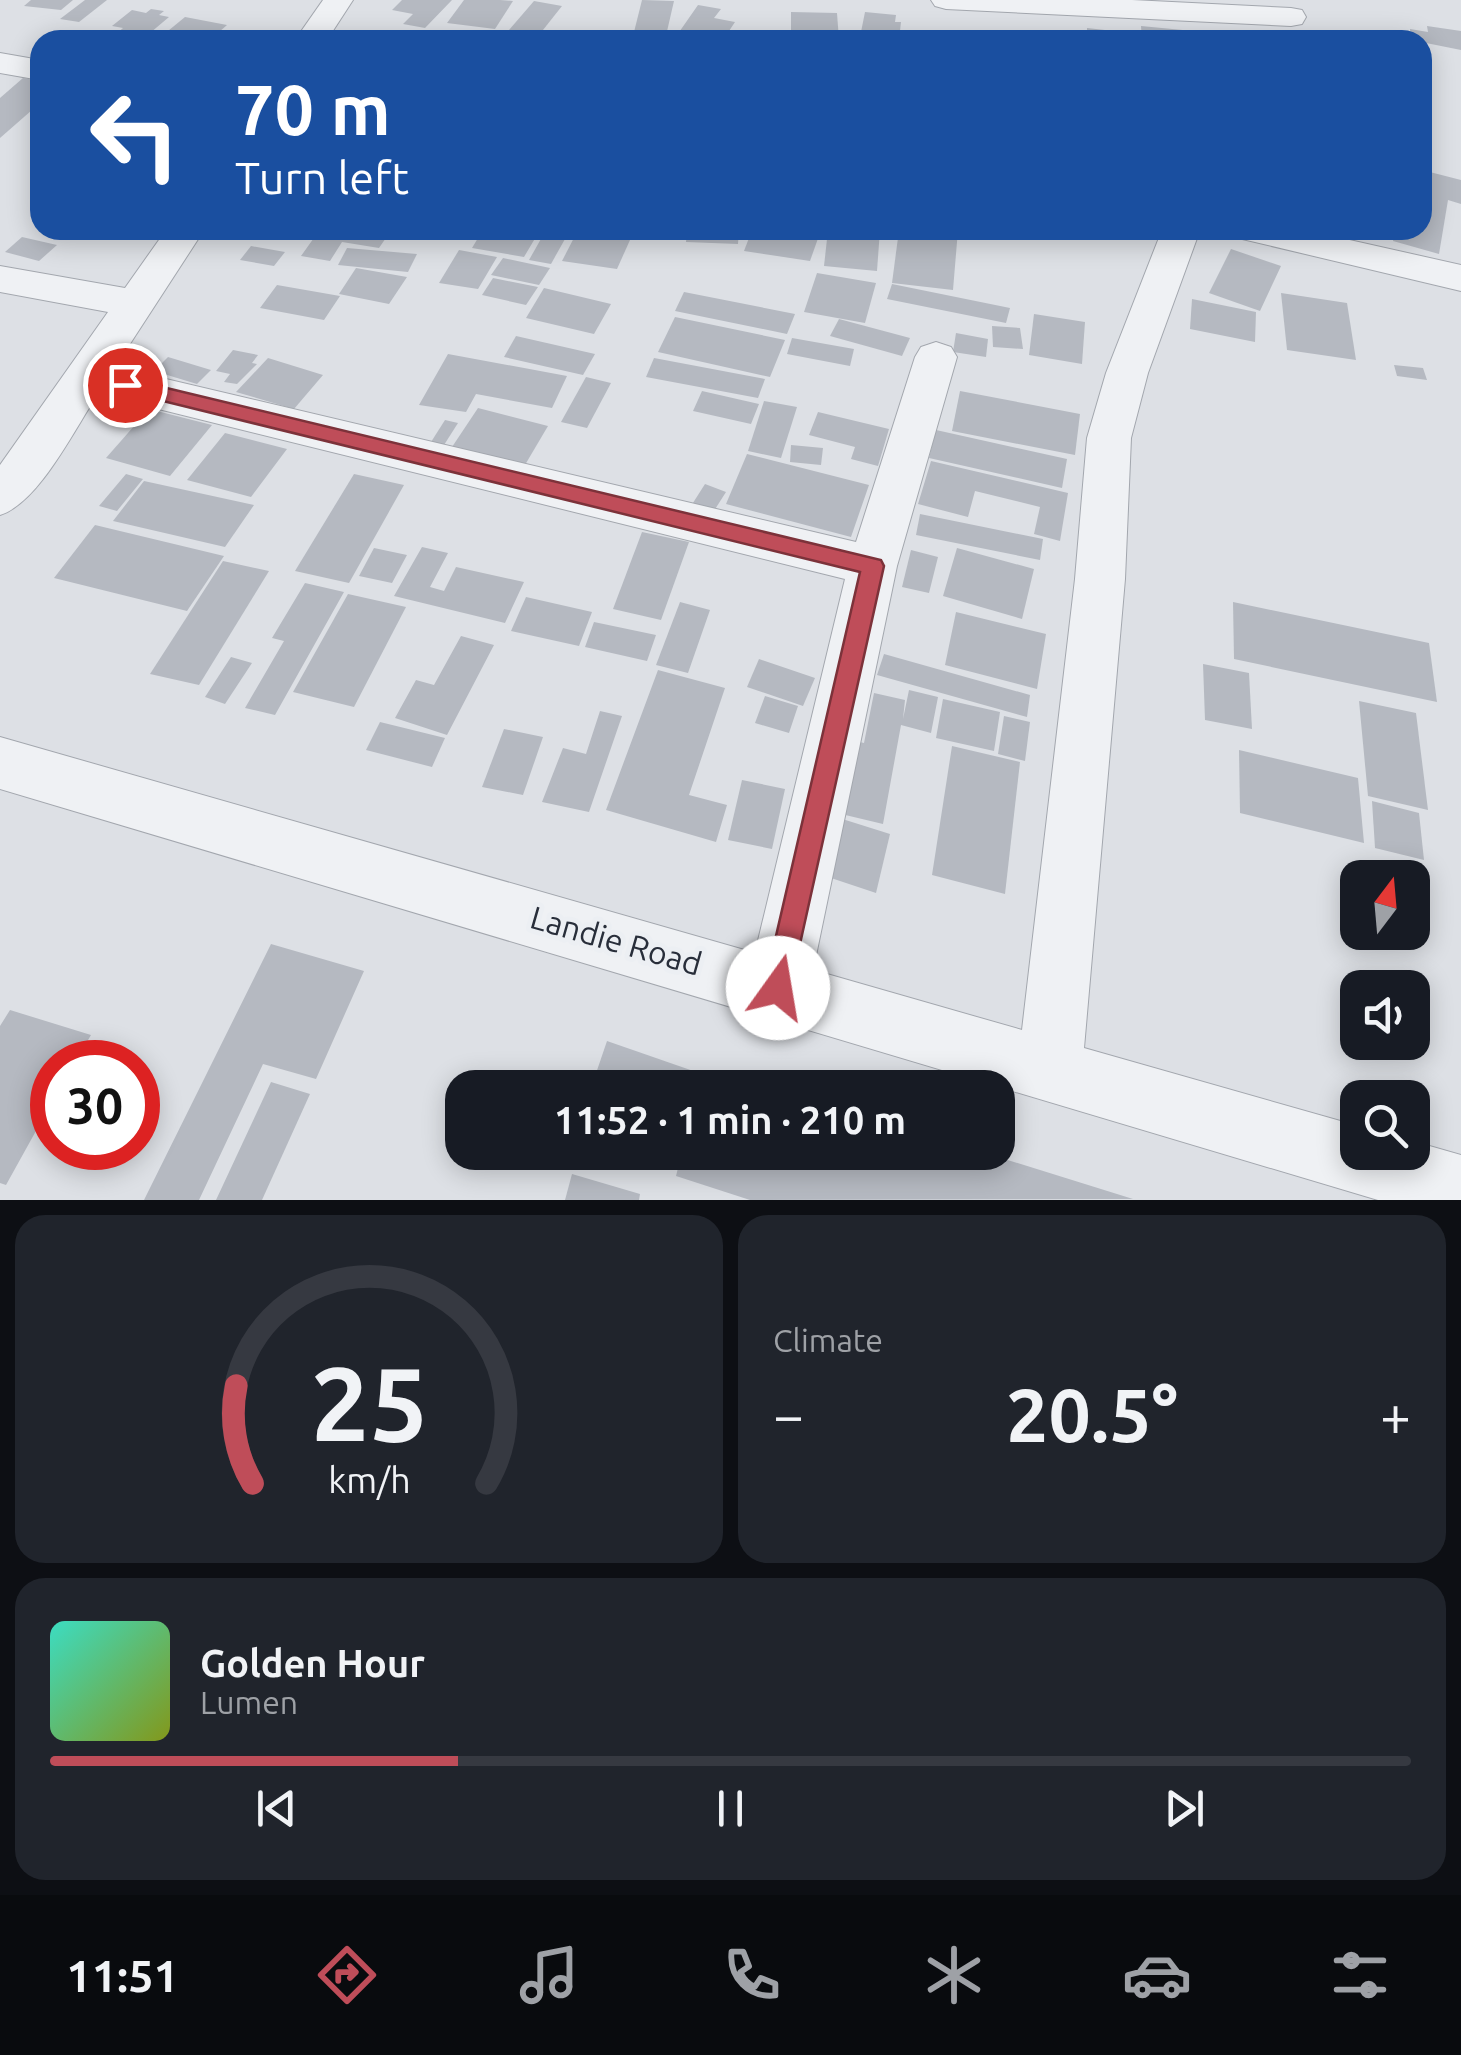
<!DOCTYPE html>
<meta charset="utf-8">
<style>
:root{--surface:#171b24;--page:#20242c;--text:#f1f3f6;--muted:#9ea1a6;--line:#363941;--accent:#bf4d59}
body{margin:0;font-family:Ubuntu,sans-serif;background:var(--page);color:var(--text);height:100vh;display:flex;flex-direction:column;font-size:38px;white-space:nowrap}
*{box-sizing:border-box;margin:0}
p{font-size:32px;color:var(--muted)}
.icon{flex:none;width:55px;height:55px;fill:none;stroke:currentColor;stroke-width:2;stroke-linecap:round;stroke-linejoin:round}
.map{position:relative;height:1200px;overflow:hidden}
.details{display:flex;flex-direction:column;gap:15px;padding:15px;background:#0d0f14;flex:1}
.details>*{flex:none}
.guide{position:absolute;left:30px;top:30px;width:1402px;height:210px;border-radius:30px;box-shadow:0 5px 25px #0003;background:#1a4fa0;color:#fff;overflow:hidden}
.needle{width:65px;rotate:16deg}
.fabs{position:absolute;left:1340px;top:860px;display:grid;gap:20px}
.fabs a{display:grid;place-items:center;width:90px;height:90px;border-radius:20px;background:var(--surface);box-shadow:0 5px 25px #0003;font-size:50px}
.speed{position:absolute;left:30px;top:1040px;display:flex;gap:20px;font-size:50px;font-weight:700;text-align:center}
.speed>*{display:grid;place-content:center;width:130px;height:130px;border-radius:50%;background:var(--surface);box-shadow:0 5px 25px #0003;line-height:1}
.speed .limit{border:15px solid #d22;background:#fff;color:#111}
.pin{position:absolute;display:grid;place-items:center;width:85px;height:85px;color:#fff;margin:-42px;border:5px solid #fff;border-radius:50%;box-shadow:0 2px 10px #0007}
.me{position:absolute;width:110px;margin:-55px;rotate:13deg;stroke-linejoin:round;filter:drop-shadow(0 0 8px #0008)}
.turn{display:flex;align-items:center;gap:35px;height:210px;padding:0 40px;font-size:45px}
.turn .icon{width:130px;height:130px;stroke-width:2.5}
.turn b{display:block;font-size:70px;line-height:85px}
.big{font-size:75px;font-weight:700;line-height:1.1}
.details .tile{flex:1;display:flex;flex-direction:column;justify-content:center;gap:15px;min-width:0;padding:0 35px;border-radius:30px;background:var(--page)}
.details .dial{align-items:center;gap:0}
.dial svg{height:260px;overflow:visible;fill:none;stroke:var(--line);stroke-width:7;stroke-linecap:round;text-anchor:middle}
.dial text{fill:var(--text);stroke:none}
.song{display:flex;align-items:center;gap:30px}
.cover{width:120px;height:120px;border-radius:15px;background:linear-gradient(135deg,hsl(170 70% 55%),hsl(70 70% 35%))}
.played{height:10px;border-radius:5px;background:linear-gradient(90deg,var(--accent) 30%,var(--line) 30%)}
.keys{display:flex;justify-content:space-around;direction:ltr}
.heat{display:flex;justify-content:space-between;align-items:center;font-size:55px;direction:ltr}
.details .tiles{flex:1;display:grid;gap:15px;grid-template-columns:1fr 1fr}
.tile:last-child{grid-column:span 2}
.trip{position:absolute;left:445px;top:1070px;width:570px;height:100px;border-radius:30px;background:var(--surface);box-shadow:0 5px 25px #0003;font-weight:700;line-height:100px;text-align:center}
.dock{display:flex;height:160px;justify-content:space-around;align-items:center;background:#090b0e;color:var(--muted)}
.dock .icon{width:70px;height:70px}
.dock .current{color:var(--accent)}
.dock b{font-size:45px;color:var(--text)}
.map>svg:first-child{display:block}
.building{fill:#b5b9c1}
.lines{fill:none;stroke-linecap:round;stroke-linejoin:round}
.minor-casing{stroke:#a3a7ae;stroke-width:2}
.minor{fill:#eff1f4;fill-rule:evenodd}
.route{fill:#bf4d59;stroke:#7c323a;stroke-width:2.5}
.labels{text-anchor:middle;stroke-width:10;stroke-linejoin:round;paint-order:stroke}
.near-street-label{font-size:32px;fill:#282e3a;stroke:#eceff3}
</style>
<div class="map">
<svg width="1461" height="1200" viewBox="0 0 1461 1200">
<rect width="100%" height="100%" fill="#dde0e5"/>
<g class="building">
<path d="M31,0H73L61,10L24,6Z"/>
<path d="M85,0H107L79,22L60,19Z"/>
<path d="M402,0H452L425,28L403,24L413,14L392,10Z"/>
<path d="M464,0H500L513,1L495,29L447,23Z"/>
<path d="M642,0L674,1L665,40H632Z"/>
<path d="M534,1L562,6L539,35L509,30Z"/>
<path d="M698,5L721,9L714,18L735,22L723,40L675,38Z"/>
<path d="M151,9L164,11L159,15L169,17L150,33L142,32L133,39L115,35L123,28L112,26L132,10L146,13Z"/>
<path d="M791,12L837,13L839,40H791Z"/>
<path d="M865,12L896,15L895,22H901L899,40H877L878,34L861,32Z"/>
<path d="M185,17L227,25L210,40H157Z"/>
<path d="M1141,26L1214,33L1215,40H1142Z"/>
<path d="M1427,26L1461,31V50L1411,40L1410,29L1428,32Z"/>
<path d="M1087,28L1132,33V40H1087Z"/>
<path d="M23,78L40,81V103L0,138V98Z"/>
<path d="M1422,170L1461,180V204L1448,200L1439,254L1393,241L1395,230H1422Z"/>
<path d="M329,230H380L390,232L379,248L342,242L330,261L301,256L316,235L325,236Z"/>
<path d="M461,230H540L524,257L472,248L478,238L458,235Z"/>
<path d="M546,230H570L551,264L529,260Z"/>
<path d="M687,230H739L738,244L686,242Z"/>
<path d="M752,230H821L810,261L744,251Z"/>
<path d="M828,230H880L877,271L824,266Z"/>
<path d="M899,230H958L953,290L892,283Z"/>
<path d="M577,232L630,240L617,269L562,261Z"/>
<path d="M22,237L57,245L39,261L5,252Z"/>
<path d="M251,246L285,252L274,266L240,260Z"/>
<path d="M347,248L417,254L408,272L338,265Z"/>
<path d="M1231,249L1281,266L1260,311L1209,293Z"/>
<path d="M459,250L497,257L478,289L439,283Z"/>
<path d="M503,258L550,268L539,285L491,275Z"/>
<path d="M356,268L407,277L389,304L339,294Z"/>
<path d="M817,273L876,283L865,323L804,312Z"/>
<path d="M493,278L538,287L526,305L482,295Z"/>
<path d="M892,284L1010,308L1006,323L887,299Z"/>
<path d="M277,285L340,296L324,320L260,308Z"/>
<path d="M544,288L611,304L594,334L526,318Z"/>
<path d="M684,292L795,314L787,334L675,311Z"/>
<path d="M1281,293L1347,303L1356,360L1287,350Z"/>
<path d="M1192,299L1256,312L1255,342L1190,329Z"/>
<path d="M1034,314L1085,322L1082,364L1029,355Z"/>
<path d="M675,317L785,340L770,377L658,352Z"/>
<path d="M839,319L910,338L902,356L830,336Z"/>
<path d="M992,326L1020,328L1023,349L993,347Z"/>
<path d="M956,333L988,339L986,357L953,352Z"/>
<path d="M516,336L595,354L583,375L504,357Z"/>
<path d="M792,338L854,349L850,366L787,354Z"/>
<path d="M233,350L258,355L252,363L257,364L237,384L224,382L230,374L216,371Z"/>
<path d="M448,354L567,376L552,408L476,394L466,412L419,405Z"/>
<path d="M168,357L211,370L197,384L154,371Z"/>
<path d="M268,358L323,375L294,409L236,392Z"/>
<path d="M654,358L765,379L758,398L646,377Z"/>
<path d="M1394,365L1423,368L1427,380L1397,376Z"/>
<path d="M586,377L611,383L587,428L561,422Z"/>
<path d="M702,391L759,404L751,424L693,411Z"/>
<path d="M960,391L1080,414L1075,455L952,431Z"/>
<path d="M764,401L797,407L781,458L748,451Z"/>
<path d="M478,408L548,426L522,470L450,450Z"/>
<path d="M149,409L212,425L170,476L106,458Z"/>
<path d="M818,412L889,429L878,466L851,459L855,447L809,435Z"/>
<path d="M445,420L458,423L444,445L431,442Z"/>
<path d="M936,430L1067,459L1062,488L929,458Z"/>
<path d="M225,433L287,449L251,497L187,480Z"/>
<path d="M791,445L823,448L821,465L790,462Z"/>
<path d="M747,454L869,485L851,537L726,504Z"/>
<path d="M931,461L1068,493L1060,541L1034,534L1040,507L975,491L968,517L918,504Z"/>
<path d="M126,474L143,479L117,511L99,506Z"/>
<path d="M354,474L404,485L349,583L295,571Z"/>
<path d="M144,481L254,505L225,547L113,521Z"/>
<path d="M705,484L726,492L712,514L691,506Z"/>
<path d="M920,514L1043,539L1040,560L916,535Z"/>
<path d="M95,525L224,556L187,611L54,578Z"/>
<path d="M642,532L689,542L661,620L613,609Z"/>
<path d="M422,547L448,553L430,587L444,591L456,567L524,582L505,623L394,596Z"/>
<path d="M374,548L407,555L392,583L359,576Z"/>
<path d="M957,548L1034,569L1022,619L943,596Z"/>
<path d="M911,550L938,557L929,593L902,587Z"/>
<path d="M223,561L269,571L199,685L150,674Z"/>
<path d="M305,583L344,592L275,715L245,708L284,641L272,638Z"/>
<path d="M348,594L406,607L354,707L293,692Z"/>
<path d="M526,597L592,612L579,646L511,631Z"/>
<path d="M680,602L710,610L688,673L656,665Z"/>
<path d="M1233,602L1429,643L1437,702L1234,659Z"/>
<path d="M956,612L1046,634L1037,689L945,665Z"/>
<path d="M594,622L656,635L647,661L585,647Z"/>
<path d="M461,636L494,645L447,735L395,718L416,680L434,685Z"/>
<path d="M884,654L1030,695L1027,717L877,675Z"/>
<path d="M231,657L252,663L225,704L205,697Z"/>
<path d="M759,659L815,678L803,706L747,687Z"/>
<path d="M1203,664L1249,673L1252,729L1205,720Z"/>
<path d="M658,670L725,688L689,795L727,805L716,842L606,810Z"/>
<path d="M909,690L938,697L931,733L901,725L883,824L837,813L852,740L864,743L874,693L905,700L903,719Z"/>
<path d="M765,696L798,706L789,733L755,723Z"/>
<path d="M943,699L1000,712L994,751L936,738Z"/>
<path d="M1359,701L1416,713L1428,810L1368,796Z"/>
<path d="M600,711L622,716L589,812L542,802L563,748L586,754Z"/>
<path d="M1004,716L1030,722L1025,761L998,754Z"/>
<path d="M380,722L445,738L432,767L366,750Z"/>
<path d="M504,729L543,737L523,795L482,787Z"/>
<path d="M952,746L1020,762L1005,894L932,875Z"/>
<path d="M1239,750L1358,778L1364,843L1240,813Z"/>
<path d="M742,780L785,789L772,849L728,840Z"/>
<path d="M1372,801L1419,813L1424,860L1375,848Z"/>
<path d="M836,817L890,834L876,893L825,876Z"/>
<path d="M271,944L364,971L316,1079L263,1064L199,1200H144Z"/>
<path d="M10,1010L91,1035L75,1062H52V1102L6,1185L0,1183V1026Z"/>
<path d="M607,1041L702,1074L698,1088H591Z"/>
<path d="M728,1074L768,1087V1088H725Z"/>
<path d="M271,1082L310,1094L262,1200H216Z"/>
<path d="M635,1152H678L673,1167Z"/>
<path d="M682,1152H982L1133,1199L750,1200L676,1176Z"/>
<path d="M572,1174L640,1194L639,1200H565Z"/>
</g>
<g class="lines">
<g class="minor-casing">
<g id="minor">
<path d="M323,0H353L327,40H295Z"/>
<path d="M931,0H1132L1291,8L1302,10L1306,17L1302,24L1291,26L946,9L935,6Z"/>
<path d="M0,53L40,60V80L0,73Z"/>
<path d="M166,230H204L115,367L856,542L915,357L921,347L936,342L951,347L957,357L897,566L813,970L1022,1030L1075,579L1087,438L1106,373L1162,230H1200L1148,373L1131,438L1125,579L1084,1048L1358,1126V1152H1412V1141L1461,1155V1200H1378L0,789V737L755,953L845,579L98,394C75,428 39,503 0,515V465L108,312L0,292V266L125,288Z"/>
<path d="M1232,230H1305L1461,265V291L1238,238Z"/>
</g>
</g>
<use href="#minor" class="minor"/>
</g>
<path class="route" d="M125,378L881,560L884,566L788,998L778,1003L768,998L764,988L860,572L118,390L115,385Z"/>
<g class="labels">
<g class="near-street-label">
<text transform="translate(616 941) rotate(16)" y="11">Landie Road</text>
</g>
</g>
</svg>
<div class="fabs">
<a><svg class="needle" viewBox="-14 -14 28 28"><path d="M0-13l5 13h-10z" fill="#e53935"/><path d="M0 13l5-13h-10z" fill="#9ea1a6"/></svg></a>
<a><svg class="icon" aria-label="sound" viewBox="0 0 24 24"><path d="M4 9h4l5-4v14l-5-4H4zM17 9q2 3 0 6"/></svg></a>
<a><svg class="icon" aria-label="search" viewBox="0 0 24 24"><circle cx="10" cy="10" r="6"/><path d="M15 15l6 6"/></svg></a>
</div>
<div class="speed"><div class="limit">30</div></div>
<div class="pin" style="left:125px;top:385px;background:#d93025"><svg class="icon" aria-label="arrive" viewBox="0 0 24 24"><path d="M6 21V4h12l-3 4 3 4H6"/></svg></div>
<svg class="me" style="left:778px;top:988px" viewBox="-20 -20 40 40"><circle r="19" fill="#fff"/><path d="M0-13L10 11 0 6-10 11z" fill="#bf4d59"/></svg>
<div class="trip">11:52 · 1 min · 210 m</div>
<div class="guide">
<div class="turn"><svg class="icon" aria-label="left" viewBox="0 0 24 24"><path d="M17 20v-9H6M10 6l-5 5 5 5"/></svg><div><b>70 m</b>Turn left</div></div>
</div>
</div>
<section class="details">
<div class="tiles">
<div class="tile dial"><svg viewBox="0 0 100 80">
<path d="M14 69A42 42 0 1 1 86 69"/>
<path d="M14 69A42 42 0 0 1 9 39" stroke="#bf4d59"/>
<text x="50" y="56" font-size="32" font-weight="700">25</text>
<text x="50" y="72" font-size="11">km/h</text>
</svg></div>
<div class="tile"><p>Climate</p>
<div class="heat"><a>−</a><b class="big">20.5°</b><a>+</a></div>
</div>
<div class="tile">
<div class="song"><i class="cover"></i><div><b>Golden Hour</b><p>Lumen</p></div></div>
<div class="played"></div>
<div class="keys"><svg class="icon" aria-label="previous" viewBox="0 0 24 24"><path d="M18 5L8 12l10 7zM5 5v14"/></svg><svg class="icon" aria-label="pause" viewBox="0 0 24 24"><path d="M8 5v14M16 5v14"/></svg><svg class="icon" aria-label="next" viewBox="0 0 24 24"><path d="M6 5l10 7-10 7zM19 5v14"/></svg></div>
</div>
</div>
</section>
<nav class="dock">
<b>11:51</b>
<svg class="icon current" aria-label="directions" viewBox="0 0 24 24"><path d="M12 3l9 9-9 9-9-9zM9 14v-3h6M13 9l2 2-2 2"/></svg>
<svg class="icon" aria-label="music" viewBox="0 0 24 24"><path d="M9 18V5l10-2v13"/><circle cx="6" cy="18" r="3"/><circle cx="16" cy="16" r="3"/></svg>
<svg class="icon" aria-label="phone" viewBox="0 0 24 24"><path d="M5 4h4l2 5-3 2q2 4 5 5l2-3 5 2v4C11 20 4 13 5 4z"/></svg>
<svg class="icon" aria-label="climate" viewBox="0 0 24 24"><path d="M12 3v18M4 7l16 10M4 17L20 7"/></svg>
<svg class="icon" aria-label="car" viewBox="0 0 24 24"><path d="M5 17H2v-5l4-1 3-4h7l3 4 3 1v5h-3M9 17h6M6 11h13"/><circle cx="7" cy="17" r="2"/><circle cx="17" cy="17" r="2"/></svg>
<svg class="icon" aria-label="filters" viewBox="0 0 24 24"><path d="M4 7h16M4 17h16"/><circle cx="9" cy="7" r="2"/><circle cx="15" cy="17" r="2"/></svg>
</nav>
